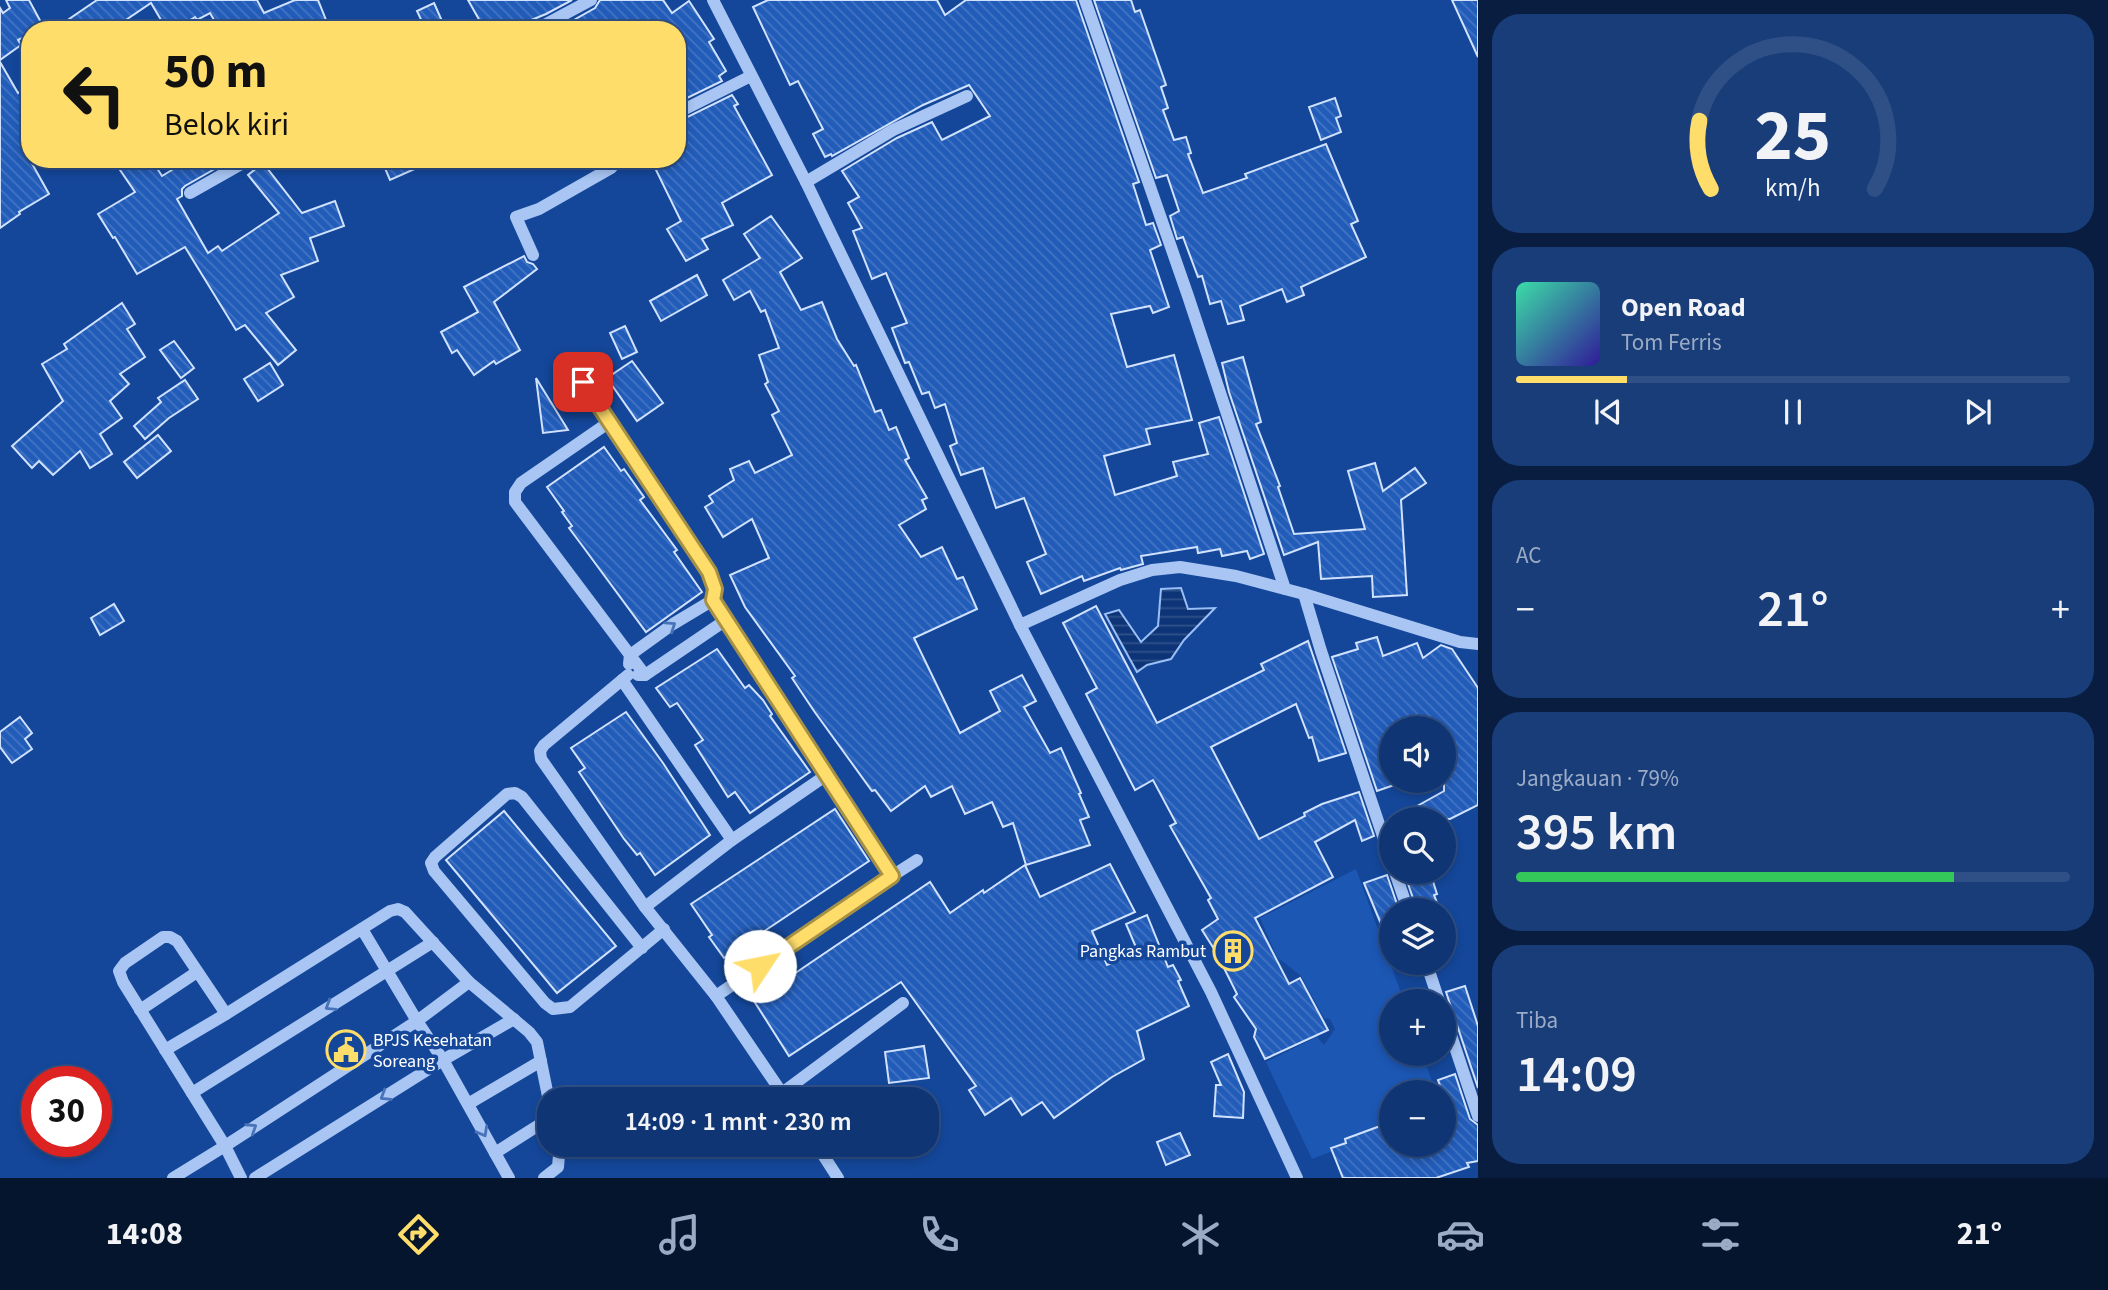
<!DOCTYPE html>
<html lang="id">
<meta charset="utf-8">
<style>
:root{--surface:#0f3574;--page:#183d79;--text:#f1f3f6;--muted:#9babc5;--line:#2f5086;--accent:#ffdd6a}
body{margin:0;font-family:"Source Sans 3",sans-serif;background:var(--page);color:var(--text);height:100vh;display:flex;flex-direction:column;font-size:26px;white-space:nowrap}
*{box-sizing:border-box;margin:0}
p{font-size:23px;color:var(--muted)}
.icon{flex:none;width:38px;height:38px;fill:none;stroke:currentColor;stroke-width:2;stroke-linecap:round;stroke-linejoin:round}
.map{position:relative;flex:1;overflow:hidden}
.sheet{display:flex;flex-direction:column;gap:14px;padding:14px;background:#081d40;width:630px}
.sheet>*{flex:none}
.hud{position:absolute;left:21px;top:21px;width:665px;height:147px;border-radius:28px;box-shadow:0 4px 10px #0003,0 0 0 2px var(--line);background:#ffdd6a;color:#111;overflow:hidden}
.tools{position:absolute;left:1379px;top:716px;display:grid;gap:14px}
.tools a{display:grid;place-items:center;width:77px;height:77px;border-radius:50%;background:var(--surface);box-shadow:0 4px 10px #0003,0 0 0 2px var(--line);font-size:35px}
.speed{position:absolute;left:21px;top:1066px;display:flex;gap:14px;font-size:35px;font-weight:700;text-align:center}
.speed>*{display:grid;place-content:center;width:91px;height:91px;border-radius:50%;background:var(--surface);box-shadow:0 4px 10px #0003,0 0 0 2px var(--line);line-height:1}
.speed .limit{border:10px solid #d22;background:#fff;color:#111}
.pin{position:absolute;display:grid;place-items:center;width:60px;height:60px;color:#fff;margin:-30px;border-radius:14px;box-shadow:0 4px 10px #0006}
.me{position:absolute;width:77px;margin:-38px;rotate:56deg;stroke-linejoin:round;filter:drop-shadow(0 0 5px #0008)}
.turn{display:flex;align-items:center;gap:24px;height:147px;padding:0 28px;font-size:32px}
.turn .icon{width:91px;height:91px;stroke-width:2.5}
.turn b{display:block;font-size:49px;line-height:60px}
.big{font-size:52px;font-weight:600;line-height:1.1}
.sheet .card{flex:1;display:flex;flex-direction:column;justify-content:center;gap:10px;min-width:0;padding:0 24px;border-radius:28px;background:var(--page)}
.sheet .dial{align-items:center;gap:0}
.dial svg{height:182px;overflow:visible;fill:none;stroke:var(--line);stroke-width:7;stroke-linecap:round;text-anchor:middle}
.dial text{fill:var(--text);stroke:none}
.song{display:flex;align-items:center;gap:21px}
.cover{width:84px;height:84px;border-radius:10px;background:linear-gradient(135deg,hsl(160 70% 55%),hsl(250 70% 35%))}
.played{height:7px;border-radius:4px;background:linear-gradient(90deg,var(--accent) 20%,var(--line) 20%)}
.keys{display:flex;justify-content:space-around;direction:ltr}
.heat{display:flex;justify-content:space-between;align-items:center;font-size:38px;direction:ltr}
.charge{height:10px;border-radius:5px;background:linear-gradient(90deg,#34c759 79%,var(--line) 0)}
.trip{position:absolute;left:537px;top:1087px;width:402px;height:70px;border-radius:28px;background:var(--surface);box-shadow:0 4px 10px #0003,0 0 0 2px var(--line);font-weight:600;line-height:70px;text-align:center}
.tab-bar{display:flex;height:112px;justify-content:space-around;align-items:center;background:#06152e;color:var(--muted)}
.tab-bar .icon{width:49px;height:49px}
.tab-bar .on{color:var(--accent)}
.tab-bar b{font-size:32px;color:var(--text)}
main{display:flex;flex:1;min-height:0}
.map>svg:first-child{display:block}
.grass{fill:#1c57b4}
.water{fill:url(#water-rules);stroke:#9abff6;stroke-width:2}
.building{fill:url(#building-back-hatch);stroke:#d0e2fd;stroke-width:2}
.lines{fill:none;stroke-linecap:round;stroke-linejoin:round}
.minor{stroke:#a8c5f3;stroke-width:12}
.oneway{stroke:#4873b9}
.route-casing{stroke:#a69045;stroke-width:18}
.route{stroke:#ffdd6a;stroke-width:12}
.labels{text-anchor:middle;stroke-width:7;stroke-linejoin:round;paint-order:stroke}
.poi-label{font-size:18px;fill:#fff;stroke:#14479a;text-anchor:end}
</style>
<main>
<div class="map">
<svg width="1478" height="1178" viewBox="0 0 1478 1178">
<defs>
<pattern id="water-rules" width="6" height="5" patternUnits="userSpaceOnUse" patternTransform="scale(1.75)"><rect width="6" height="5" fill="#0c3477"/><path d="M0 2.5h6" fill="none" stroke="#30528b"/></pattern>
<pattern id="building-back-hatch" width="6" height="6" patternUnits="userSpaceOnUse" patternTransform="scale(1.75)"><rect width="6" height="6" fill="#225cb9"/><path d="M-1 5l2 2M0 0l6 6M5-1l2 2" fill="none" stroke="#4374c4"/></pattern>
</defs>
<rect width="100%" height="100%" fill="#14479a"/>
<path class="grass" d="M1356,869L1404,1001H1391V1054H1422L1436,1092H1391V1128L1312,1159L1266,1062L1317,1037L1324,1045L1335,1029L1330,1019L1324,1018L1301,976L1277,957L1260,918Z"/>
<path class="water" d="M1181,588L1188,609L1215,608L1184,640L1171,659L1147,665L1137,672L1105,614L1119,610L1141,642L1158,626L1161,589Z"/>
<g class="building">
<path d="M6,0H29L43,26L37,30H30V34L18,40L21,45L0,60V8L3,13L10,8Z"/>
<path d="M97,0H257L264,13L295,0H318L330,30H220L210,13L197,20L195,17L174,30H167L151,3L111,30H53Z"/>
<path d="M468,0H572L546,14L507,30H485Z"/>
<path d="M600,0H663L672,13L689,1L714,39L709,42L726,71L719,76L722,81L683,100L677,90V30H556L595,8Z"/>
<path d="M768,0H937L945,15L966,0H1076L1139,182L1133,184L1146,225L1153,223L1161,245L1150,250L1169,307L1153,313L1150,306L1111,314L1127,367L1174,355L1192,420L1146,429L1150,444L1104,456L1115,495L1177,476L1173,462L1208,454L1199,423L1219,417L1264,554L1250,559L1247,551L1222,556L1220,549L1198,553L1197,547L1141,556L1143,564L1121,570L1120,568L1084,581L1082,576L1041,594L1027,562L1046,554L1024,498L996,508L983,468L961,475L950,446L957,443L945,404L935,408L929,392L922,394L909,362L905,363L892,328L907,323L886,273L872,279L853,231L862,228L848,203L859,197L842,171L897,138L932,122L942,140L990,116L969,85L923,105L832,156L831,154L825,157L813,134L823,129L798,81L790,85L753,7Z"/>
<path d="M1094,0H1131L1135,12L1140,10L1166,85L1161,87L1168,108L1163,110L1174,140L1186,137L1191,153L1188,154L1203,193L1247,178L1245,174L1326,144L1358,221L1351,224L1366,257L1301,287L1304,295L1287,302L1282,289L1240,306L1244,320L1228,324L1221,301L1210,304L1202,276L1198,277L1183,237L1177,239L1170,216L1179,211L1167,175L1156,178Z"/>
<path d="M1452,0H1478V57Z"/>
<path d="M434,3L446,30H426L417,11Z"/>
<path d="M0,62L18,93L30,85V160L49,194L19,212L20,214L0,228Z"/>
<path d="M732,95L738,104L734,106L772,175L722,203L733,225L702,239L708,249L686,261L667,229L681,221L656,170L661,167L657,159H677V122Z"/>
<path d="M1335,98L1341,116L1336,118L1341,132L1321,140L1309,107Z"/>
<path d="M120,159H151L162,176L190,159H232L185,186L182,189V196L177,199L208,253L218,246L222,251L279,213L248,175L263,163L302,213L335,201L344,226L310,238L318,261L281,275L294,297L266,313L296,350L278,365L245,325L236,330L185,247L137,274L115,237L113,238L98,214L135,192L120,170L124,167Z"/>
<path d="M381,159H437L390,180Z"/>
<path d="M771,216L802,258L780,272L801,310L822,302L837,339L854,366L856,365L875,412L881,410L889,430L896,427L909,458L905,460L927,498L922,500L926,509L899,525L921,557L942,547L957,579L963,577L977,609L914,638L960,733L1000,711L990,691L1022,675L1036,701L1024,707L1050,753L1061,748L1081,793L1079,794L1089,817L1080,820L1090,845L1026,865L1013,823L1003,827L992,802L965,814L952,786L931,797L925,786L891,811L875,790L872,791L814,711L792,678L795,676L745,607L730,575L769,558L752,519L723,537L705,507L713,502L709,496L734,480L730,469L749,461L755,473L792,455L772,415L779,411L765,384L768,382L759,355L779,348L765,310L761,312L750,291L734,300L723,280L760,258L744,234Z"/>
<path d="M524,256L527,262L533,264L537,269L494,302L520,350L496,364L494,361L474,375L457,350L452,353L441,332L478,312L464,287Z"/>
<path d="M697,275L707,295L661,321L650,301Z"/>
<path d="M122,303L135,324L127,329L145,357L120,374L129,384L110,401L122,418L100,434L112,454L90,468L80,451L53,475L39,461L32,468L12,446L63,401L42,364L67,349L64,344Z"/>
<path d="M625,326L637,352L622,359L610,333Z"/>
<path d="M174,341L194,368L181,378L160,350Z"/>
<path d="M1243,357L1261,422L1256,424L1280,486L1278,487L1294,534L1365,529L1348,471L1375,463L1383,491L1415,468L1426,483L1401,500L1407,595L1373,597L1372,576L1321,579L1318,542L1284,555L1229,392L1222,363Z"/>
<path d="M632,361L663,403L637,421L607,378Z"/>
<path d="M270,363L283,385L258,401L244,379Z"/>
<path d="M536,378L568,430L543,433Z"/>
<path d="M185,380L198,399L169,418L145,439L134,426L161,402L158,398Z"/>
<path d="M158,435L171,451L137,478L124,462Z"/>
<path d="M604,447L621,471L624,469L644,497L640,500L677,550L674,552L702,592L646,632L581,544L569,528L572,526L562,512L564,511L547,487Z"/>
<path d="M114,604L124,621L100,635L91,618Z"/>
<path d="M1096,606L1157,723L1264,670L1261,664L1308,641L1346,753L1319,761L1312,737L1309,738L1296,704L1211,747L1259,839L1305,816L1304,813L1322,804L1359,792L1374,836L1362,841L1355,820L1315,842L1333,877L1255,918L1289,984L1300,978L1328,1030L1265,1059L1254,1037L1256,1029L1234,997L1237,994L1216,952L1202,930L1218,919L1208,900L1211,898L1170,826L1176,823L1153,780L1135,790L1086,694L1097,688L1063,623Z"/>
<path d="M1377,637L1383,656L1417,643L1423,658L1441,645L1452,649L1478,688V805L1450,819H1394L1444,791V728H1391V749L1385,752L1391,769V780H1396L1397,784L1377,791L1332,657L1358,649L1356,643Z"/>
<path d="M717,649L745,688L749,685L763,700L772,714L770,716L810,772L750,813L735,792L728,797L695,745L703,740L677,703L670,707L656,688Z"/>
<path d="M626,712L663,763L710,835L655,875L640,853L637,855L624,839L579,772L585,768L571,748Z"/>
<path d="M20,717L32,733L25,739L32,749L12,763L0,747V732Z"/>
<path d="M835,809L869,861L724,958L709,937L712,935L691,904Z"/>
<path d="M504,811L616,946L557,993L446,860Z"/>
<path d="M1110,864L1135,912L1092,931L1107,965L1138,952L1126,924L1147,915L1168,967L1173,965L1181,980L1178,981L1189,1006L1137,1031L1144,1059L1112,1077L1054,1118L1042,1102L1022,1115L1011,1098L985,1115L969,1090L976,1086L901,982L789,1056L754,1001L930,882L950,913L983,890L984,893L1025,865L1040,897Z"/>
<path d="M1404,872H1430L1437,894L1434,895L1440,910H1417Z"/>
<path d="M1387,875L1399,910H1391V948L1364,883Z"/>
<path d="M1465,986L1478,1026V1088L1446,992Z"/>
<path d="M924,1046L929,1078L889,1083L885,1052Z"/>
<path d="M1228,1054L1244,1092L1243,1118L1214,1116L1216,1085H1221L1211,1062Z"/>
<path d="M1455,1074L1470,1119L1478,1125V1161L1467,1163L1469,1167L1436,1178H1343L1331,1148L1346,1143L1345,1139L1391,1122V1144H1444V1131L1455,1127L1438,1080Z"/>
<path d="M1180,1133L1190,1155L1166,1165L1157,1142Z"/>
</g>
<g class="lines">
<g class="minor">
<path d="M713,0L806,182L1020,625L1211,992L1297,1178"/>
<path d="M1085,0L1188,296L1285,589"/>
<path d="M535,30L591,0"/>
<path d="M677,113L751,76"/>
<path d="M806,182L893,130L967,96"/>
<path d="M190,193L250,159"/>
<path d="M533,255L516,217L539,209L611,168L619,159"/>
<path d="M583,382L709,572L715,589L713,600L726,620L892,876L716,996"/>
<path d="M608,423L521,483L515,492V502L645,675"/>
<path d="M1304,594L1321,651L1391,860"/>
<path d="M1020,625L1120,580L1152,570L1180,567L1236,576L1304,594L1460,642L1478,644"/>
<path d="M629,664L630,655L673,624L713,600"/>
<path d="M628,675L544,745L540,751L541,759L645,907"/>
<path d="M638,675H645L726,620"/>
<path d="M622,680L732,840"/>
<path d="M1395,872L1408,910"/>
<path d="M892,876L917,860"/>
<path d="M362,929L417,1021L469,982L529,1032L537,1042L550,1106"/>
<path d="M642,948L522,797L515,793L507,794L435,857L431,863L434,871L545,1003L553,1009L570,1007L664,929"/>
<path d="M1426,962L1439,1001"/>
<path d="M140,1010L197,972"/>
<path d="M1444,1014L1478,1116"/>
<path d="M165,1050L226,1014"/>
<path d="M192,1093L433,942"/>
<path d="M782,1093L903,1003"/>
<path d="M786,1099L716,996L645,907L732,840L828,774"/>
<path d="M468,1104L541,1061"/>
<path d="M816,1144L838,1178"/>
<path d="M495,1153L550,1118"/>
<path d="M173,1178L225,1146L123,982L119,971L125,963L163,937H170L177,941L226,1014L390,911L398,909L405,912L469,982"/>
<path d="M241,1178L225,1146L417,1021L443,1060L509,1178"/>
<path d="M255,1178L443,1060L514,1019"/>
<path d="M544,1178L558,1167L559,1155L557,1144"/>
</g>
</g>
<defs><path id="oneway-chevron" d="M-2-3.5L2.5 0L-2 3.5" fill="none" stroke-width="1.6" stroke-linecap="round" stroke-linejoin="round" transform="scale(1.75)"/></defs>
<g class="oneway">
<use href="#oneway-chevron" transform="translate(671 626) rotate(-34)"/>
<use href="#oneway-chevron" transform="translate(330 1006) rotate(148)"/>
<use href="#oneway-chevron" transform="translate(385 1096) rotate(148)"/>
<use href="#oneway-chevron" transform="translate(252 1128) rotate(-33)"/>
<use href="#oneway-chevron" transform="translate(483 1132) rotate(61)"/>
</g>
<g class="lines">
<g class="route-casing">
<path id="route" d="M583,382L709,572L715,589L713,600L892,876L760,966"/>
</g>
<use href="#route" class="route"/>
</g>
<defs>
<g id="building-ring" transform="scale(2.0125)"><circle r="9.5" fill="#14479a" stroke="#ffdd6a" stroke-width="1.5"/><path d="M-4-6H4V6H1V3H-1V6H-4ZM-2.5-4.3h1.7v1.8h-1.7ZM.8-4.3h1.7v1.8H.8ZM-2.5-1h1.7V.8h-1.7ZM.8-1h1.7V.8H.8Z" fill="#ffdd6a"/></g>
<g id="civic-ring" transform="scale(2.0125)"><circle r="9.5" fill="#14479a" stroke="#ffdd6a" stroke-width="1.5"/><path d="M-.6-6.5H3V-4.5H.6V-3L4-1V1h2V6H-6V1h2V-1L-.6-3ZM-1.2 2.5V6h2.4V2.5Z" fill="#ffdd6a"/></g>
</defs>
<g fill-rule="evenodd">
<use href="#building-ring" x="1233" y="951"/>
<use href="#civic-ring" x="346" y="1050"/>
</g>
<g class="labels">
<g class="poi-label">
<text x="1206" y="957">Pangkas Rambut</text>
<text x="373" y="1046" text-anchor="start">BPJS Kesehatan<tspan x="373" dy="21">Soreang</tspan></text>
</g>
</g>
</svg>
<div class="tools">
<a><svg class="icon" aria-label="sound" viewBox="0 0 24 24"><path d="M4 9h4l5-4v14l-5-4H4zM17 9q2 3 0 6"/></svg></a>
<a><svg class="icon" aria-label="search" viewBox="0 0 24 24"><circle cx="10" cy="10" r="6"/><path d="M15 15l6 6"/></svg></a>
<a><svg class="icon" aria-label="layers" viewBox="0 0 24 24"><path d="M12 4l9 5-9 5-9-5zM3 14l9 5 9-5"/></svg></a>
<a>+</a>
<a>−</a>
</div>
<div class="speed"><div class="limit">30</div></div>
<div class="pin" style="left:583px;top:382px;background:#d93025"><svg class="icon" aria-label="arrive" viewBox="0 0 24 24"><path d="M6 21V4h12l-3 4 3 4H6"/></svg></div>
<svg class="me" style="left:760px;top:966px" viewBox="-20 -20 40 40"><circle r="19" fill="#fff"/><path d="M0-13L10 11 0 6-10 11z" fill="#ffdd6a"/></svg>
<div class="trip">14:09 · 1 mnt · 230 m</div>
<div class="hud">
<div class="turn"><svg class="icon" aria-label="left" viewBox="0 0 24 24"><path d="M17 20v-9H6M10 6l-5 5 5 5"/></svg><div><b>50 m</b>Belok kiri</div></div>
</div>
</div>
<section class="sheet">
<div class="card dial"><svg viewBox="0 0 100 80">
<path d="M14 69A42 42 0 1 1 86 69"/>
<path d="M14 69A42 42 0 0 1 9 39" stroke="#ffdd6a"/>
<text x="50" y="56" font-size="32" font-weight="700">25</text>
<text x="50" y="72" font-size="11">km/h</text>
</svg></div>
<div class="card">
<div class="song"><i class="cover"></i><div><b>Open Road</b><p>Tom Ferris</p></div></div>
<div class="played"></div>
<div class="keys"><svg class="icon" aria-label="previous" viewBox="0 0 24 24"><path d="M18 5L8 12l10 7zM5 5v14"/></svg><svg class="icon" aria-label="pause" viewBox="0 0 24 24"><path d="M8 5v14M16 5v14"/></svg><svg class="icon" aria-label="next" viewBox="0 0 24 24"><path d="M6 5l10 7-10 7zM19 5v14"/></svg></div>
</div>
<div class="card"><p>AC</p>
<div class="heat"><a>−</a><b class="big">21°</b><a>+</a></div>
</div>
<div class="card"><p>Jangkauan · 79%</p><b class="big">395 km</b><div class="charge"></div></div>
<div class="card"><p>Tiba</p><b class="big">14:09</b></div>
</section>
</main>
<nav class="tab-bar">
<b>14:08</b>
<svg class="icon on" aria-label="directions" viewBox="0 0 24 24"><path d="M12 3l9 9-9 9-9-9zM9 14v-3h6M13 9l2 2-2 2"/></svg>
<svg class="icon" aria-label="music" viewBox="0 0 24 24"><path d="M9 18V5l10-2v13"/><circle cx="6" cy="18" r="3"/><circle cx="16" cy="16" r="3"/></svg>
<svg class="icon" aria-label="phone" viewBox="0 0 24 24"><path d="M5 4h4l2 5-3 2q2 4 5 5l2-3 5 2v4C11 20 4 13 5 4z"/></svg>
<svg class="icon" aria-label="climate" viewBox="0 0 24 24"><path d="M12 3v18M4 7l16 10M4 17L20 7"/></svg>
<svg class="icon" aria-label="car" viewBox="0 0 24 24"><path d="M5 17H2v-5l4-1 3-4h7l3 4 3 1v5h-3M9 17h6M6 11h13"/><circle cx="7" cy="17" r="2"/><circle cx="17" cy="17" r="2"/></svg>
<svg class="icon" aria-label="filters" viewBox="0 0 24 24"><path d="M4 7h16M4 17h16"/><circle cx="9" cy="7" r="2"/><circle cx="15" cy="17" r="2"/></svg>
<b>21°</b>
</nav>
